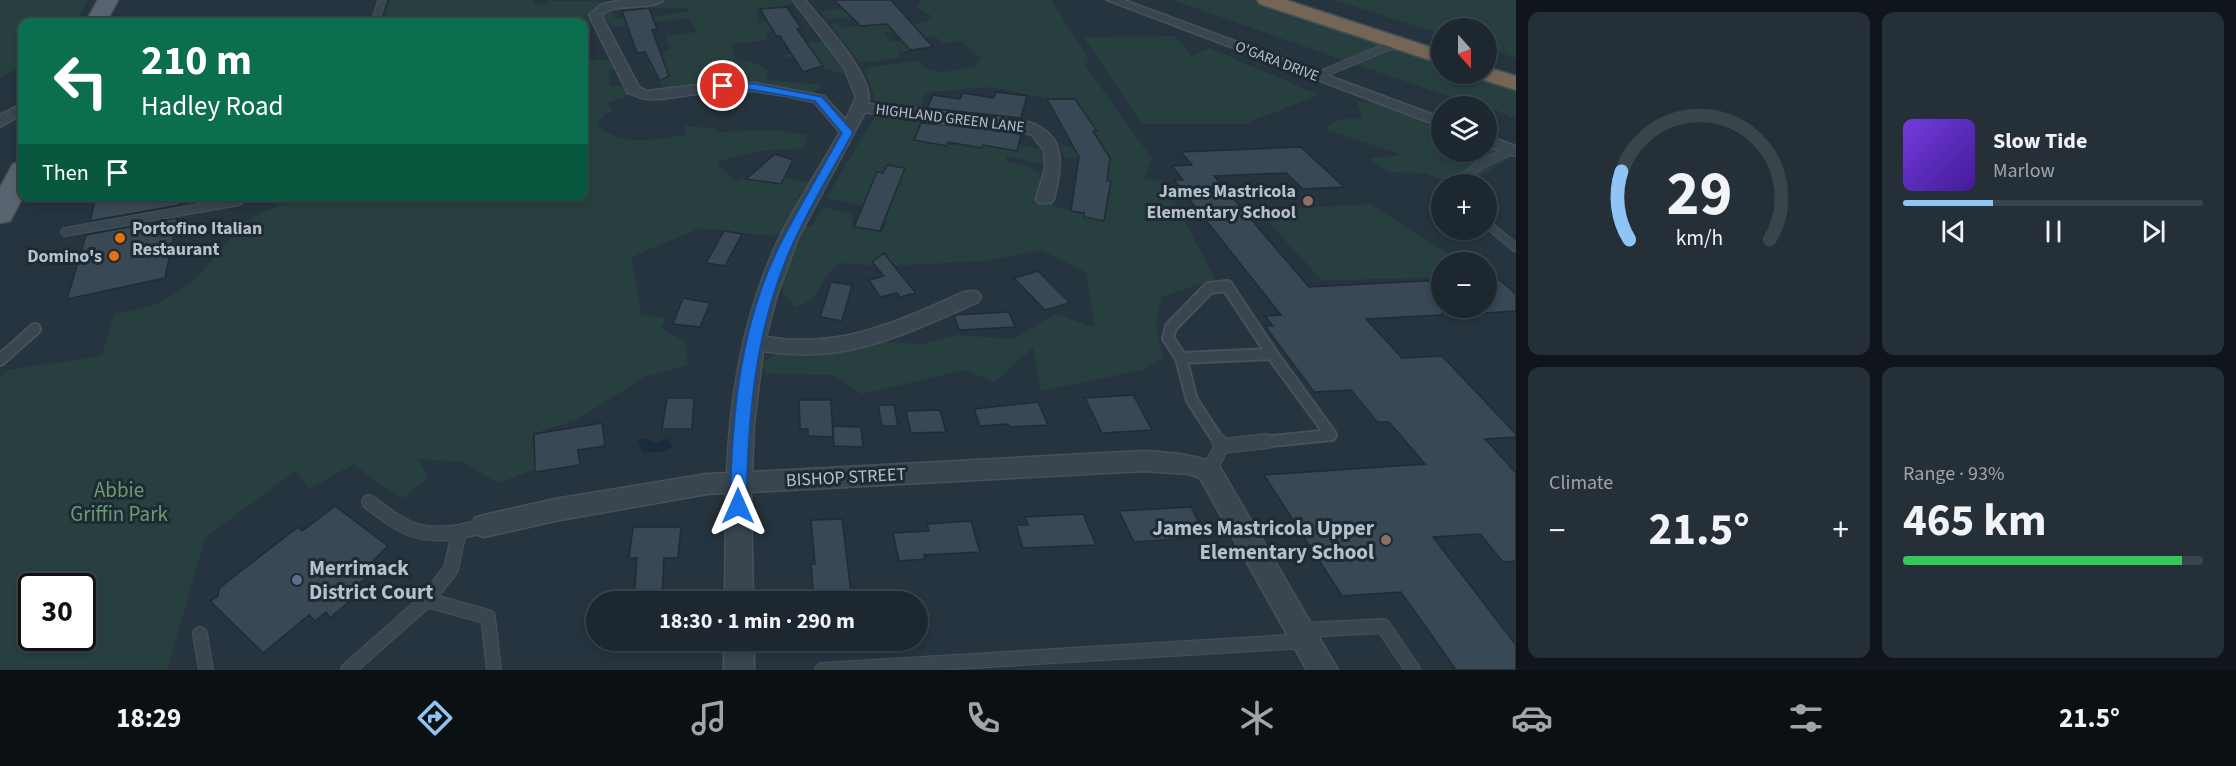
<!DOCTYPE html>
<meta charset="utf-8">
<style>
:root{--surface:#1c272f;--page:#252f37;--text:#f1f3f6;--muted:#a0a5aa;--line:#3a444b;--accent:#8fc4f5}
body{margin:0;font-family:"Source Sans 3",sans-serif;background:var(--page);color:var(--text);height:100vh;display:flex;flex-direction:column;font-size:22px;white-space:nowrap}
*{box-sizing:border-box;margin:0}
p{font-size:20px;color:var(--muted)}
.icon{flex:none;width:33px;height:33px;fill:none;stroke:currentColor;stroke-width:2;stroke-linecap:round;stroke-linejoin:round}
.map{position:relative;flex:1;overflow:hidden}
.panel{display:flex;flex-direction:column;gap:12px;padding:12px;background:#0f151a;width:720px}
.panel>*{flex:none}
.hud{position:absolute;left:18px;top:18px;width:570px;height:183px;border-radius:12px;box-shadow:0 3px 9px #0003,0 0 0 2px var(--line);background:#0b6e4f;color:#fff;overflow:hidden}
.needle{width:39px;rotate:159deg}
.buttons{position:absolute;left:1431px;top:18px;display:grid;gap:12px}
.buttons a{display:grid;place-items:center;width:66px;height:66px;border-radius:50%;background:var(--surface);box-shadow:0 3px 9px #0003,0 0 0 2px var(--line);font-size:30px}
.speed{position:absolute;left:18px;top:573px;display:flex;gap:12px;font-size:30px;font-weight:700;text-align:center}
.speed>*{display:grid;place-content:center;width:78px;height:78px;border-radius:50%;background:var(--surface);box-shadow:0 3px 9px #0003,0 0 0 2px var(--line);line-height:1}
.speed .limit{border:3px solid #111;border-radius:9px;background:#fff;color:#111}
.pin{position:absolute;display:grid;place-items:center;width:51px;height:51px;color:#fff;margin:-26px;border:3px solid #fff;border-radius:50%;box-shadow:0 2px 6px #0007}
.me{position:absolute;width:66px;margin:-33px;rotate:0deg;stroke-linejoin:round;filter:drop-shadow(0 0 4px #0008)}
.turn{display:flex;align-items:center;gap:21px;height:126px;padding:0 24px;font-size:27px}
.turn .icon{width:78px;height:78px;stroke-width:2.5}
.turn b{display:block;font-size:42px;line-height:51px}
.then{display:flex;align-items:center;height:57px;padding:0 24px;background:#0003;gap:12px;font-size:22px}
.big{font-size:45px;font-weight:700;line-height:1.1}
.panel .widget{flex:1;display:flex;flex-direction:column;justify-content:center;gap:9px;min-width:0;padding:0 21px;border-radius:12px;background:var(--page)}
.panel .dial{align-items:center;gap:0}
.dial svg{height:156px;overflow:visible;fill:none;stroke:var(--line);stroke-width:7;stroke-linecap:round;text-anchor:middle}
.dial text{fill:var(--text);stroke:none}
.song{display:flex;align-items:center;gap:18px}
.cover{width:72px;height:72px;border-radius:9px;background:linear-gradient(135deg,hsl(260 70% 55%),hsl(260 70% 35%))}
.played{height:6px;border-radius:3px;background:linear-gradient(90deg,var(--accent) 30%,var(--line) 30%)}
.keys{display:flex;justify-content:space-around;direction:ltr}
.heat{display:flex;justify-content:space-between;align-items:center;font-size:33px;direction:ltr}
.charge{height:9px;border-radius:4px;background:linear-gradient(90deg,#34c759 93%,var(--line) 0)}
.panel .tiles{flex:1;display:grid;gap:12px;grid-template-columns:repeat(2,1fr)}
.trip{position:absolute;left:586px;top:591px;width:342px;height:60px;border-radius:30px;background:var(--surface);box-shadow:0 3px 9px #0003,0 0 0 2px var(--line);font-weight:700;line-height:60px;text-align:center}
.menu{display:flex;height:96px;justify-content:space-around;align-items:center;background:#0b1013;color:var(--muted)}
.menu .icon{width:42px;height:42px}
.menu .active{color:var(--accent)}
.menu b{font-size:27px;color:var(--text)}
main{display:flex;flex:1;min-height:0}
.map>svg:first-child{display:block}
.green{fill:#27403f;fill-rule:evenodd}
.water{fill:#192c3c}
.building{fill:#384854;stroke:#202c36;stroke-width:1.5}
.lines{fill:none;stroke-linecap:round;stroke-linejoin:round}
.lane-far3-casing{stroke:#46515b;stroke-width:9}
.lane-far2-casing{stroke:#46515b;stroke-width:10}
.lane-far1-casing{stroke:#46515b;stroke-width:14}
.lane-casing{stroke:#46515b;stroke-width:16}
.street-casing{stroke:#46515b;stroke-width:3}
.primary-casing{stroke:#46515b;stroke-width:3}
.highway-casing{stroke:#445059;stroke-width:3}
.lane-far3{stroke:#39454f;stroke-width:7}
.lane-far2{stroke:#39454f;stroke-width:8}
.lane-far1{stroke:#39454f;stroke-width:10}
.lane{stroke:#39454f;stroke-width:14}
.street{fill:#39454f;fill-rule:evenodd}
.primary{fill:#58646f;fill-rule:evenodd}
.highway{fill:#746557;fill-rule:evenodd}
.route{fill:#1a73e8;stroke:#114b97;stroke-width:1.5}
.education-dot{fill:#8d6e63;stroke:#1e2a34;stroke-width:2}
.food-dot{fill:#e8710a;stroke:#1e2a34;stroke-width:2}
.service-dot{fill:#5c6f8a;stroke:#1e2a34;stroke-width:2}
.labels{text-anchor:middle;stroke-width:6;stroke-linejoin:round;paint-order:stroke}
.far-street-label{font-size:15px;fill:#b6c0c9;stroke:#1e2a34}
.poi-label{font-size:18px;font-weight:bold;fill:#b6c0c9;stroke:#1e2a34;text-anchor:end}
.street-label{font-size:18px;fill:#b6c0c9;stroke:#1e2a34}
.near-park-label{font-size:21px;fill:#6e9a72;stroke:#1e2a34}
.near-poi-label{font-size:21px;font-weight:bold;fill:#b6c0c9;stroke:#1e2a34;text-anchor:end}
</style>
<main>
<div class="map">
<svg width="1516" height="670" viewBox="0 0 1516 670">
<rect width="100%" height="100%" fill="#26343f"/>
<g class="green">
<path d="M0,0H88L76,22H22V66L0,78Z"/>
<path d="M390,0H534L533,4L545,5L548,1H633L597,7L584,15L591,24L584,34V22H383Z"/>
<path d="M673,0H791L794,2L785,6L757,9L758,19L756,22H800L770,27L773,32L765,33L768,40L731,44L735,58L757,64L768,70L766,80L823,85L814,92L819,94L754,85L664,89L647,63L665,60L662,56L664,51L671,49L665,36L697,32L689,18L613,27L601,14L612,11L616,18H644L690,11L687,8H640L616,12L614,7Z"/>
<path d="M921,0H1051L1089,59L1085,65L1152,159L1144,179L1164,181L1215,279L1162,297L1156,323L1163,358L1142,370L1041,391L1033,347L995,382L965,370L862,394L834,375L767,374L761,364L786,348L867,341L923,344L957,335L1012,339L1057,314L1095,328L1086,272L1042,250L986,261L885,266L838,263L827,275L815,296L796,308L783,293L784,250L797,225L812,226L824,207L851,214V218L854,217L851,226L882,232L888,220L883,219L886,210L826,198L876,115L920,121L914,140L982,148L983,145L1017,151L1019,145L1041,149L1042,164L1006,156L1007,162L1026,166L1041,173L1039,189L1036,188L1056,207L1084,213V217L1104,221L1111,182L1107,181L1109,163L1079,158L1065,159L1061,144L1074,149L1103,148L1093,131L1096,130L1075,99H1047L992,87L927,92L922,99V112L877,104L864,68L917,61C932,78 953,70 974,67L982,56H977L961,41L942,43L935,36L924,37L905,31L884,33L891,42L902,41L910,50L897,52L900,58L860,63L830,24L846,22L847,23L839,24L842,28L870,25L860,15L849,16L851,20L849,21L845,17L827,20L820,11L865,5L888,26L927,22L932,16L917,8ZM887,165L905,168L895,193L871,189Z"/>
<path d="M1172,0H1251L1441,64L1442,74H1469L1516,90V119L1486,106L1447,96Z"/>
<path d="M1334,0H1516V58L1487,49L1486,28H1442L1441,34Z"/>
<path d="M1175,36L1192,56L1209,48L1319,95L1249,122L1250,124H1142L1084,37Z"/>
<path d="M824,41L847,75L820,67L804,57L787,58L783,55L812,51L806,43Z"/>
<path d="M584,60H610L616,68L609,71L611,86H625L629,93L626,97L608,103L612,112L605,114L597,126C626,148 652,139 686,135L684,126L712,128L719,132L775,130L808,135L804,148L759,151L716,162L735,180L739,181L740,178L747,180L748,178H784L809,182L806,189L802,190L784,232L771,236L699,228L632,257L641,315L666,318L661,328L686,342L688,365L644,377L578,419L534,434L532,436L536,469L498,483L463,462L418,459L429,477L403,498L377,483L354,464L309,489L295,471L205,538L167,670H0V377L8,370L102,356L114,315L156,304L193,282L244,222L297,197L584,196ZM32,586H82V638H32Z"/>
<path d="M1357,102H1376L1441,126L1442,152H1486L1487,143L1516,155L1471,181L1444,180L1424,173L1388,172L1369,158L1403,155L1325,129L1336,120L1362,118Z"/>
<path d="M1370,204L1460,262H1442L1441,278L1322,280L1267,221L1251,211Z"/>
</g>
<path class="water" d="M643,438L657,443L668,438L672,447C664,453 652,452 642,453L638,439Z"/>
<g class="building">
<path d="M834,0H891L933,47L910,50L887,24L861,26Z"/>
<path d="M787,7L801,28L797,29L823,66L803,72L780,36H776L760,9Z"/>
<path d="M649,8L657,29L652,30L669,76L660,81L645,52L637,53L622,11Z"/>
<path d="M996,92L1027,96L1021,118L927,108L933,95L960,99L963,93L994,98Z"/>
<path d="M1047,99H1075L1097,131H1093L1110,158L1107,181H1111L1104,221L1084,217V213L1071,211L1079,157Z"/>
<path d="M921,123L1007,130L1021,135L1017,151L983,145L982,148L948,142L947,146L914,140Z"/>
<path d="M1301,147L1344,187L1303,189L1286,173L1214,176L1309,287L1442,280V315L1366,319L1402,358L1442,356L1516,434V437L1485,439L1516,473V561L1503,562L1480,534L1433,537L1516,645V670H1456L1401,592L1342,596L1264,475L1425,464L1389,422H1377L1351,390L1314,392L1265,326H1273L1265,316L1281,315L1174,180H1183L1172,166L1192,165L1181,152Z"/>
<path d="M775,154L793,160L781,184L746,179Z"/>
<path d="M887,165L905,168L880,231L854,227L877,172L883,173Z"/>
<path d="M96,196H181L180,205L90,221Z"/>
<path d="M177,218L165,278L67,299L86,235Z"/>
<path d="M724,231L742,234L725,266L706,263Z"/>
<path d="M884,253L905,280L916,293L900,297L897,293L880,297L869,280L884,276L872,262Z"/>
<path d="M1038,271L1070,303L1045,310L1014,278Z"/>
<path d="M1486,278H1497L1516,294V311L1486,313Z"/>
<path d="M831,282L852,285L842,321L820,317Z"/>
<path d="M683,298L710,303L700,327L673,324Z"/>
<path d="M1009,312L1015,327L959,330L954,315Z"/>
<path d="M1133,395L1152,430L1102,433L1085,398Z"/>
<path d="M667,398H694L692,429H662Z"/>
<path d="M799,400H831L833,437L808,436V429H800Z"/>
<path d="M1038,402L1048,425L1010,427L1008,424L980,426L974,409Z"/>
<path d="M878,405H894L898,426H882Z"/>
<path d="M940,410L946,432L911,433L906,411Z"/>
<path d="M602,423L605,446L578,450L580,465L535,472L534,434Z"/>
<path d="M833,426L861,427L863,447L834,446Z"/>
<path d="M335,506L388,546L361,573L365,579L357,585L363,590L330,618L326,612L315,621L309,615L263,653L210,601L218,596L219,589L228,581L298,527L302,531Z"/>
<path d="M1191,507L1207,537L1134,542L1119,511Z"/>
<path d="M1083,514L1096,545L1023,548L1016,525H1028L1025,517Z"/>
<path d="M842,519L852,601L814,602L811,564H815L811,520Z"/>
<path d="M971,521L980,552L924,555L925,559L899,561L893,533L929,531L927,524Z"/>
<path d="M633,527H681L678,558H664L662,597H657L656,602H634L637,558H629Z"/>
</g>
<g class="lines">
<g class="lane-far3-casing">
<g id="lane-far3">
<path d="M375,22L382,0"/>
<path d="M1317,76L1396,43"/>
</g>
</g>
<g class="lane-far2-casing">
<g id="lane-far2">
<path d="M1455,184L1481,164L1512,150"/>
<path d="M1486,223L1516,248"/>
<path d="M65,232L239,201"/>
</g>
</g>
<g class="lane-far1-casing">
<g id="lane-far1">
<path d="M1181,358L1168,338L1171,327L1209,288L1227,286L1272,354"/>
<path d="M0,360L35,329"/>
<path d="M1220,443L1192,400L1181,358L1272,354L1331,435L1252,443"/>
</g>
</g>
<g class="lane-casing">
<g id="lane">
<path d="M1219,441L1222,446L1267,441"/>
<path d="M1209,471L1222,446"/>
<path d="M369,502C402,527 417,538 459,532"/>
<path d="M427,600L451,569L459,532L484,526"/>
<path d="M1302,630L1383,626L1413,670"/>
<path d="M200,634L206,670"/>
<path d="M348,670L427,600L488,617L494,670"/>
<path d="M822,670L1305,641"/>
</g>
</g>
<g class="street-casing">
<g id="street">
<path d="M621,0H663C649,12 619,1 601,15L639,87L647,91L723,82L755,83L824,96L846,120L856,97L844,67L793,0H805C822,21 876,78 868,104L1024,121C1068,132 1062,164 1054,199L1051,203H1039L1036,199L1045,169L1044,150L1032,135L1007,128L939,123L865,112L798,238L777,295L766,337C842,349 896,322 964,292L971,291L978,292L981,297L978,302C906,334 845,365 763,351L754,424L752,472L1144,451C1172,453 1192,454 1218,464L1338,670H1307L1200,478L1189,474L1144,471L751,492L753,602H725L726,493L707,494L555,521L484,537L475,534L471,526L475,518L484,515L555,499L707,474L727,473C730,393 744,312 779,239C797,202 820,168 840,132L814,102L786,96L755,91L723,90L661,99H645L628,93L589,15L601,5Z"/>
<path d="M1107,0H1124L1442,118V127Z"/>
<path d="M22,104V114L0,127V115Z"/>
<path d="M1486,135L1516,146V156L1486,146Z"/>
<rect x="724" y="640" width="30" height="30"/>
</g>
</g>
<g class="primary-casing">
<g id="primary">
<path d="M98,0H118L106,22H86Z"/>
<path d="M22,162L23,196L10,221L0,223V188L13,164Z"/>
</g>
</g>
<g class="highway-casing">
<g id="highway">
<path d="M1257,0H1286L1442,51V64L1260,4Z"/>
<path d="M1486,67L1516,76V90L1478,78L1475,74H1486Z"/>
</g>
</g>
<use href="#lane-far3" class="lane-far3"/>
<use href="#lane-far2" class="lane-far2"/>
<use href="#lane-far1" class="lane-far1"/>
<use href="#lane" class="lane"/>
<use href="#street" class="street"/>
<use href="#primary" class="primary"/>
<use href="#highway" class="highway"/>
</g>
<path class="route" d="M723,83L755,84L822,97L853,132C832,171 807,210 790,250C754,332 748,418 746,506L744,511L738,513L732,511L730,506C732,418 739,329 778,249C798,209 821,171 842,133L815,101L755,90L720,88V84Z"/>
<g class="education-dot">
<circle cx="1308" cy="201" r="6"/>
<circle cx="1386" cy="540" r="6"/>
</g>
<g class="food-dot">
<circle cx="120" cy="238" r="6"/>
<circle cx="114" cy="256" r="6"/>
</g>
<circle class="service-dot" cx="297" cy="580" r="6"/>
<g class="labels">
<g class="far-street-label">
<text transform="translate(1277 61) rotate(21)" y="5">O'GARA DRIVE</text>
<text transform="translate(950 118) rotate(7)" y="5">HIGHLAND GREEN LANE</text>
</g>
<g class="poi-label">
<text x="1296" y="197">James Mastricola<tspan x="1296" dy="21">Elementary School</tspan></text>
<text x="132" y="234" text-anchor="start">Portofino Italian<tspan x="132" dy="21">Restaurant</tspan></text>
<text x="102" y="262">Domino's</text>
</g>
<g class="street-label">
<text transform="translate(846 477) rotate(-3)" y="6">BISHOP STREET</text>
</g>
<g class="near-park-label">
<text x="119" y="497">Abbie<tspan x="119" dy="24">Griffin Park</tspan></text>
</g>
<g class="near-poi-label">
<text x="1374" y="535">James Mastricola Upper<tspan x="1374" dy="24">Elementary School</tspan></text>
<text x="309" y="575" text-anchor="start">Merrimack<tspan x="309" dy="24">District Court</tspan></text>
</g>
</g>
</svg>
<div class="buttons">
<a><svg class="needle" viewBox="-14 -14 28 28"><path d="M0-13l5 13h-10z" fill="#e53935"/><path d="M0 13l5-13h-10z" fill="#a0a5aa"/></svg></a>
<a><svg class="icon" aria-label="layers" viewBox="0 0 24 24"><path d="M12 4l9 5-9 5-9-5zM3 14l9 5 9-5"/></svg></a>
<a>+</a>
<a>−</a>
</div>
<div class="speed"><div class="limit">30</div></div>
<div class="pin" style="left:723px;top:86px;background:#d93025"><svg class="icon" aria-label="arrive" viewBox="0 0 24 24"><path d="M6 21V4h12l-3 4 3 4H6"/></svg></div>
<svg class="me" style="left:738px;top:506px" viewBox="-20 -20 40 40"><path d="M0-17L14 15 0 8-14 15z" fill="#1a73e8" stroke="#fff" stroke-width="4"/></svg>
<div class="trip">18:30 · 1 min · 290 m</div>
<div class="hud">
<div class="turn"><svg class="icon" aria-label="left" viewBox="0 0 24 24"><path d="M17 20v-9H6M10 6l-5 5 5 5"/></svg><div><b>210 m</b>Hadley Road</div></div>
<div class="then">Then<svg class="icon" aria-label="arrive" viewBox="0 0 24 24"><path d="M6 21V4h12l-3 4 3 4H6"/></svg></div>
</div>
</div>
<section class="panel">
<div class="tiles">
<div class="widget dial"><svg viewBox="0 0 100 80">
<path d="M14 69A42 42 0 1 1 86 69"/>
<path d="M14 69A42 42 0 0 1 10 34" stroke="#8fc4f5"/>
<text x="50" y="56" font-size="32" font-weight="700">29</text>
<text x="50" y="72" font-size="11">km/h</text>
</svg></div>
<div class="widget">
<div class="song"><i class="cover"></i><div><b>Slow Tide</b><p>Marlow</p></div></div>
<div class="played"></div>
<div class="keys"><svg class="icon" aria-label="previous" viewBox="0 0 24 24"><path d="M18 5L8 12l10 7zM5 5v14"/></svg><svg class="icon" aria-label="pause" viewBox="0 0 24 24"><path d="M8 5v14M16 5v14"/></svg><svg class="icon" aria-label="next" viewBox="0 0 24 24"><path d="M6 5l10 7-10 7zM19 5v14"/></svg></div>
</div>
<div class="widget"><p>Climate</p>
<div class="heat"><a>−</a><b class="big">21.5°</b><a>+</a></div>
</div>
<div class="widget"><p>Range · 93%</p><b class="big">465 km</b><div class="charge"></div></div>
</div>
</section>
</main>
<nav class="menu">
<b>18:29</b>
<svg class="icon active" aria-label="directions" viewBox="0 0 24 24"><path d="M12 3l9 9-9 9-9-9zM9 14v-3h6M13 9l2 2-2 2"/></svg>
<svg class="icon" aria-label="music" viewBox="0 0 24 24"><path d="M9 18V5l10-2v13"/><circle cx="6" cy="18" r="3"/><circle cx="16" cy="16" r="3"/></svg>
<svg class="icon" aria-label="phone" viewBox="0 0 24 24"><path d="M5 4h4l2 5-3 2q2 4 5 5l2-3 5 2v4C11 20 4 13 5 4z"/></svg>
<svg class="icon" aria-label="climate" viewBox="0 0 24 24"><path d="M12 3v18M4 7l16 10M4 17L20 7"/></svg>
<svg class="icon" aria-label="car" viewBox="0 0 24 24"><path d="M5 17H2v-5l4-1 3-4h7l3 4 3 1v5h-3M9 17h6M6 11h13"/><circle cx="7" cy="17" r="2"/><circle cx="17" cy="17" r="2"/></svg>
<svg class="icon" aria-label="filters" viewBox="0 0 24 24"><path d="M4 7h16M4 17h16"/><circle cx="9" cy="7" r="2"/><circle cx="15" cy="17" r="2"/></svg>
<b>21.5°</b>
</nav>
